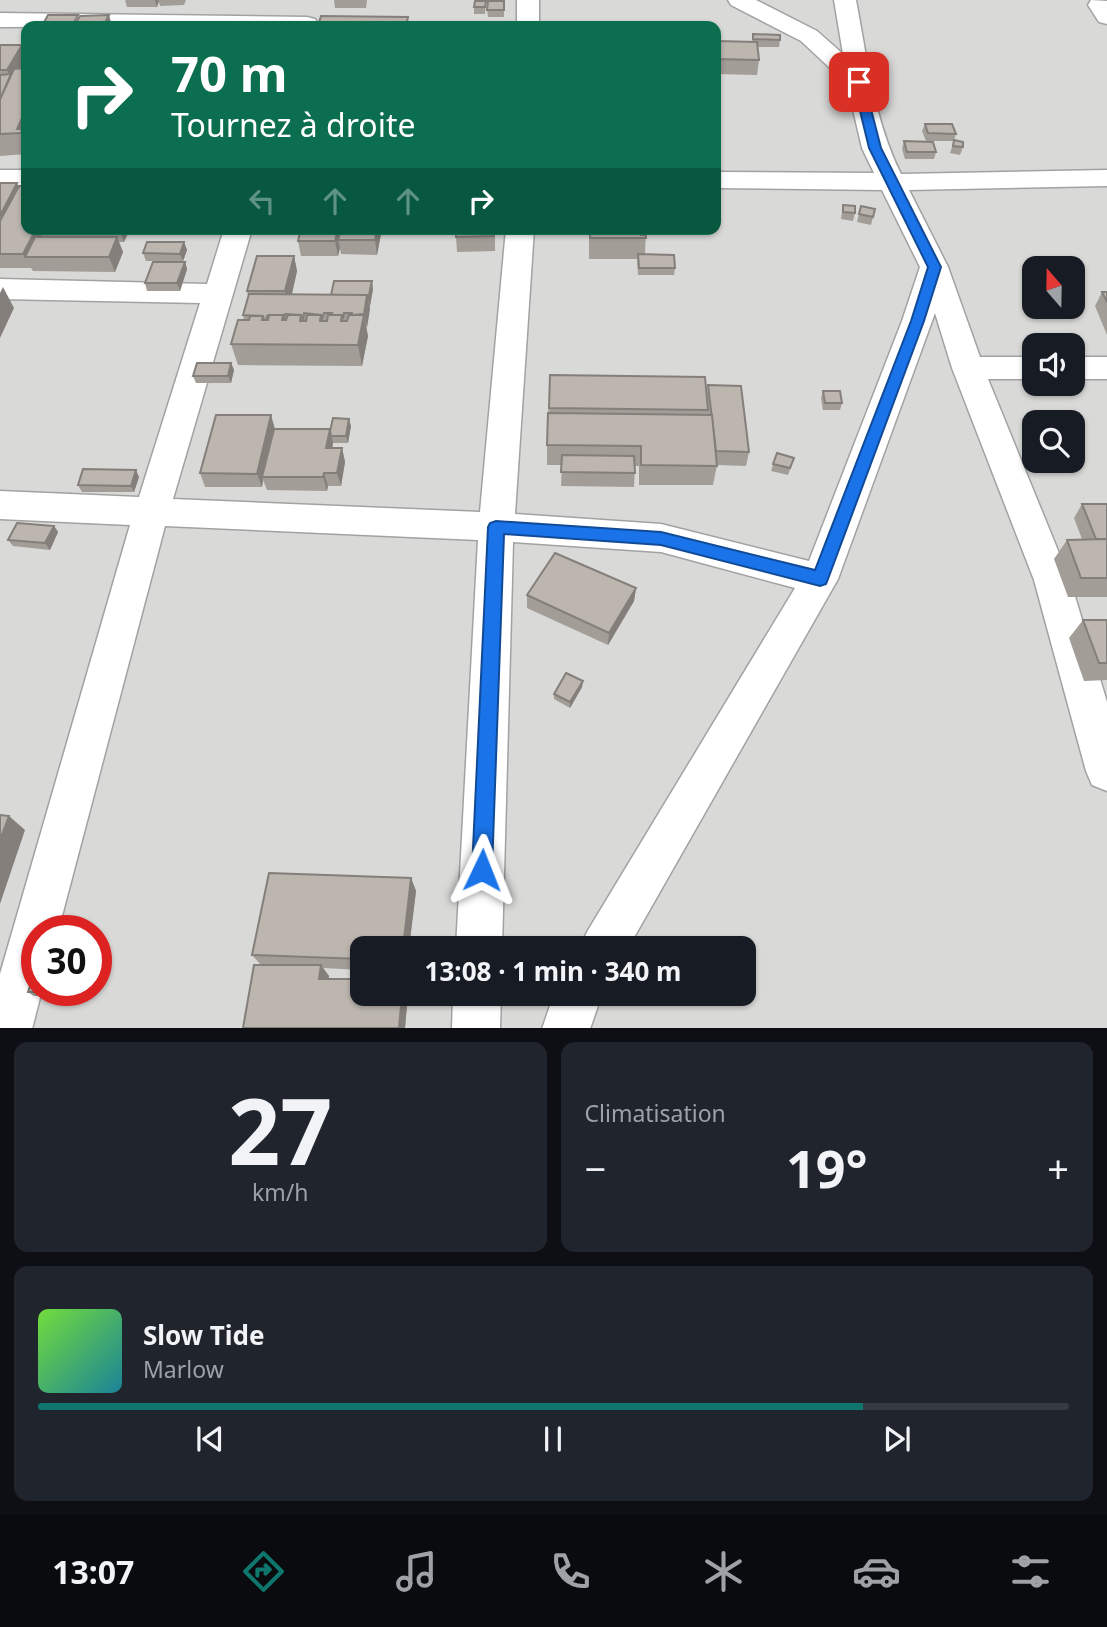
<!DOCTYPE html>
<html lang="fr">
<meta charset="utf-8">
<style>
:root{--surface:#171b24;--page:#20242c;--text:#f1f3f6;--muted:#9ea1a6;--line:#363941;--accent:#0f766e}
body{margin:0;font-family:"Noto Sans",sans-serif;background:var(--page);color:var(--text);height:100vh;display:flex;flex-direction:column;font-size:26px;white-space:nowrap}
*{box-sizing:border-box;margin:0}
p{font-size:23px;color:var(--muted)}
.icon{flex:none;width:38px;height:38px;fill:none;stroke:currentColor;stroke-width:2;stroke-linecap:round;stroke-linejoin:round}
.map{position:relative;height:1028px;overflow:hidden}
.sheet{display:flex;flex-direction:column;gap:14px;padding:14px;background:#0d0f14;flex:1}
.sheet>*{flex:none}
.hud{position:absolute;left:21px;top:21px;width:700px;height:214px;border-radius:14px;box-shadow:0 2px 5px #0004;background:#0b6e4f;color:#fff;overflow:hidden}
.needle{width:46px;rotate:340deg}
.fabs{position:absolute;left:1022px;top:256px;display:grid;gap:14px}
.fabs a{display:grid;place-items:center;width:63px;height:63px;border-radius:14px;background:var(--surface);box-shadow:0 2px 5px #0004;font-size:35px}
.speed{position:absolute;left:21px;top:915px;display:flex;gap:14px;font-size:35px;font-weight:700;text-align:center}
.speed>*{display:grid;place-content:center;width:91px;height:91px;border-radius:50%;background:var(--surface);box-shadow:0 2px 5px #0004;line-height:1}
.speed .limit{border:10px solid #d22;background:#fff;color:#111}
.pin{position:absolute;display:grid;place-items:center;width:60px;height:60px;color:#fff;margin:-30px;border-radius:14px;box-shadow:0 4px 10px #0006}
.me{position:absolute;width:77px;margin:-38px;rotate:2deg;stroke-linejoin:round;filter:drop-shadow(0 0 5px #0008)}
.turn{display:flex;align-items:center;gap:24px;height:147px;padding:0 35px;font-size:32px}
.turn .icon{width:91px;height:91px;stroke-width:2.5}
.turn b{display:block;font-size:49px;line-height:60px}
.lanes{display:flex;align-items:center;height:66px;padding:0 35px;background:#0003;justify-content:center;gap:35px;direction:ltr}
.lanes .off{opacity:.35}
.big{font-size:52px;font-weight:700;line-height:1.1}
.sheet .card{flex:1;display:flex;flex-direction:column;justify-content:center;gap:10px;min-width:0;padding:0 24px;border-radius:14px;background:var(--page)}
.sheet .dial{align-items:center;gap:0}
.dial b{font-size:91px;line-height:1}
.song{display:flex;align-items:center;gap:21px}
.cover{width:84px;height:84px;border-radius:10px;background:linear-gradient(135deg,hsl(100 70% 55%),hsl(190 70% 35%))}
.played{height:7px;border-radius:4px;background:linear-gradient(90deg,var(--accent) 80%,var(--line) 80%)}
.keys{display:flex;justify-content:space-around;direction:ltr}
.heat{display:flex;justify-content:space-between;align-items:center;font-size:38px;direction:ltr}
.sheet .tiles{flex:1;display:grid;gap:14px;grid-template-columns:1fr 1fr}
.card:last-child{grid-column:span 2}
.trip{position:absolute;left:350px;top:936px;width:406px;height:70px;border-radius:14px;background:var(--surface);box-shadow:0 2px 5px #0004;font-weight:700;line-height:70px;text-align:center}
.tab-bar{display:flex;height:112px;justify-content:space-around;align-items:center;background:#090b0e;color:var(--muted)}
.tab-bar .icon{width:49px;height:49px}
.tab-bar .on{color:var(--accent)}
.tab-bar b{font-size:32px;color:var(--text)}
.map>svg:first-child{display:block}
.residential{fill:#d9d9d8;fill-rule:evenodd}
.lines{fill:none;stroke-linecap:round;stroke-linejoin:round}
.street-casing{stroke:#a2a2a2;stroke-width:3}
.street{fill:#fff;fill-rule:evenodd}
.wall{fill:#a29d96}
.shaded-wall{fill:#847f7a}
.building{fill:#bcb6af;stroke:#847f7a;stroke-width:2}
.route{fill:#1a73e8;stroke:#114b97;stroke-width:2}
</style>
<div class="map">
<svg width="1107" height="1029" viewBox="0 0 1107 1029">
<rect width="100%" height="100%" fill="#eceae2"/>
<path class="residential" d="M0,0H1107V1028L0,1029ZM26,26H716V229H26ZM1034,268H1073V306H1034ZM1034,345H1073V383H1034ZM1034,422H1073V460H1034ZM37,931H96V990H37ZM362,948H744V994H362Z"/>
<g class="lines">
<g class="street-casing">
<g id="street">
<rect x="517" y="0" width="22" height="26"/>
<path d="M728,0H756L817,31L843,54L834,0H856C867,58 874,120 901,174L1107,170V186L909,190L948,267L980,357H1034V379H988L1070,580L1107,702V791L1092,785L1086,771L1034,580L952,368L935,313L838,579L628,948H580L587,932L795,588L661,552L513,542L502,948H456L478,540L165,526L58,931H37V990H42L32,1029H0V974L130,525L0,519V491L139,497L200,303L0,299V279L207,284L224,229H252L173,499L480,512L506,229H534L515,514L661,524L809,561L902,321L920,267L882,190L716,188V172L874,173L862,148L847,84L801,41L731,5Z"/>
<path d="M1091,0L1107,1V24L1099,22L1088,5Z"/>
<path d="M0,13L307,17L315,19L318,24L317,26L0,27Z"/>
<rect x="0" y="170" width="26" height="16"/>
<rect x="1073" y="357" width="34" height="22"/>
<path d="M453,994H501L500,1029H452Z"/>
<path d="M554,994H602L590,1029H542Z"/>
</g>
</g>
<use href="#street" class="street"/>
</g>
<g class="wall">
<path d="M125,0H186L184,5L160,6L159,2L157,7H127Z"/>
<path d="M334,0H367L366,8H335Z"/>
<path d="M486,1L485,14H474V7Z"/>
<path d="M504,1V17H488L487,10Z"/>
<path d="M753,34L780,40L779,47H757L759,60L757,75L716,74V41L752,42Z"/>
<path d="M0,45L26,55V154L0,156Z"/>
<path d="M925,124L956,134L954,140L963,147L960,155L950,153L954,141H926L922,131Z"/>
<path d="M904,141L936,152L934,159H905L902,149Z"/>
<path d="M0,183L26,229H130L124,242H119L123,252L115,272L33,271L31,268H0Z"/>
<path d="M843,205L855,213L853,221L841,219Z"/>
<path d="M861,206L875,209L871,225L857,222Z"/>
<path d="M382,229L377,255L341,254L340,248L338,256H301L298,241Z"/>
<path d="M495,229V251L457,252L456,237Z"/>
<path d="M589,229H646L645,254L675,268L674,275H638L637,259H589Z"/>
<path d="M184,242L187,250L183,261H146L143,253Z"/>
<path d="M294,256L297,271L292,294L331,295L373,289L366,328L368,336L362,366L238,365L231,344L244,320L243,315L248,296L247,291Z"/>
<path d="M185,262L187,269L180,291H147L145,283Z"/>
<path d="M1102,292H1107V335L1095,306Z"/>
<path d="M231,363L234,370L231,383H196L193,376Z"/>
<path d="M550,375L707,395L708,385L749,452L746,466L717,465L713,485H639V466H635L634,487L561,486L562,465H547V445Z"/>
<path d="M823,391L842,403L840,410H823L821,398Z"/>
<path d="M351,426L348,443H333L332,448H342L345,462L341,486H328L327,491L267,490L263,480L262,487H205L200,473L275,429H330Z"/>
<path d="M777,453L794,458L788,475L771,471Z"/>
<path d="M139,477L134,492H82L78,485Z"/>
<path d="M1082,504H1107V597H1068L1054,559L1067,540L1082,539L1074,518Z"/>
<path d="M54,526L58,532L50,550L13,546L8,540Z"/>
<path d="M636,588L634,601L608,645L527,608V595Z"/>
<path d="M1083,620H1107V680L1084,681L1069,638Z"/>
<path d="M583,681L582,687L570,708L554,699V694Z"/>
<path d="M411,878L416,891L409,948H362V970L323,968L329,976L328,979L408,994L405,1028H243L261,965L252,955Z"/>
<path d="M69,990L68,996H34L28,992Z"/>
</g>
<g class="shaded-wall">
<path d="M155,0H159L157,7Z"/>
<path d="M109,15L112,26H103Z"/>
<path d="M22,45L26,56V62L11,78L7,70Z"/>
<path d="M22,118L26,128V145L21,133L17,129Z"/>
<path d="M17,183L24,198L7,230L0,216Z"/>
<path d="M36,229H39L44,240L25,257L31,268L23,254Z"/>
<path d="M119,229H130L124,242Z"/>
<path d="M338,229H344L338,240L340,248L338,256L335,241Z"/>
<path d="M377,229H382L377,255L375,240Z"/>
<path d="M117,237L123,252L115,272L109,257Z"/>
<path d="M184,242L187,250L183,261L180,254Z"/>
<path d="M294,256L297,271L289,306L285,291Z"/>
<path d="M185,262L187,269L180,291L177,283Z"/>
<path d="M372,281L373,289L370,306L368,299Z"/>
<path d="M3,287L14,308L0,338V293Z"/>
<path d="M367,295L370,309L367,328L364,314Z"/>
<path d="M364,315L368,336L362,366L358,345Z"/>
<path d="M231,363L234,370L231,383L228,376Z"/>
<path d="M271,415L275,429L262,477L263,480L262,487L257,474Z"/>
<path d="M349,419L351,426L348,443L346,436Z"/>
<path d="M330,429L333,443L330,461L326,448Z"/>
<path d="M342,448L345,462L341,486L337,473Z"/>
<path d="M136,470L139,477L134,492L131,486Z"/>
<path d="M324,473L328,486L327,491L323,477Z"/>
<path d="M54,526L58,532L50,550L45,543Z"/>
<path d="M636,588L634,601L608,645L609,633Z"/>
<path d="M583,681L582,687L570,708V702Z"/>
<path d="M9,816L25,830L0,904V840Z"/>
<path d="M411,878L416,891L409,948H403Z"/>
<path d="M321,965L329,976L327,990L319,979Z"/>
<path d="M63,990H69L68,996L62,992Z"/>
<path d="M402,994H408L405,1028H399Z"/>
</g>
<g class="building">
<path d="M475,1H486L485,7H474Z"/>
<path d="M488,1H504V10H487Z"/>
<path d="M48,15H78L72,26H42Z"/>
<path d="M109,15L103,26H74L80,16Z"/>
<path d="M321,16L408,17L406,26H318Z"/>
<rect x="417" y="23" width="16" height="3"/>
<path d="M753,34L780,35V40L753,39Z"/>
<path d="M716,41L757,42L759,60L716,59Z"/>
<path d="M0,45H22L7,70H0Z"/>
<path d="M26,55V68L19,69Z"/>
<path d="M26,68V117L22,118L17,129H23L21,133L0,134V99L14,69Z"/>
<path d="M11,74L0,99V75Z"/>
<path d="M925,124H952L956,134L928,133Z"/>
<path d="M954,140L963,142V147L953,146Z"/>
<path d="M904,141L933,142L936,152H907Z"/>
<path d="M0,183H17L0,216Z"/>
<path d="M19,186H26V229H36L23,254H0V221Z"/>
<path d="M843,205L855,206V213L843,212Z"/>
<path d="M861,206L875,209L873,217L859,214Z"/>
<path d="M301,229H338L335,241H298Z"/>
<path d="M341,229H377L375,240H338Z"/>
<path d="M456,229H494V236L456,237Z"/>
<path d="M590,229H646L640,230L641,235H646V238H590Z"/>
<path d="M35,237H117L109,257H25Z"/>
<path d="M147,242H184L180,254L143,253Z"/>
<path d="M638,254L674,255L675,268H639Z"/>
<path d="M257,256H294L285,291H247Z"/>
<path d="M153,262H185L177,283H145Z"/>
<path d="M334,281H372L368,299L367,295H331Z"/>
<path d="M1102,292H1107V302Z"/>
<path d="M249,294L367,295L364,314L352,315V313H344L343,319L342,315H331L332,313H324L322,319L321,315L304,313L303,320L301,315L285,314L284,319L283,315H269L267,316L266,320H264L263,316L243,315Z"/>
<path d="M269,315H283L282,320H286L288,315H301L300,321H306L307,315H321L320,321H327L328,315H342L341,321H347L349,315H364L358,345L231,344L238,320H249L250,316H263L262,320H268Z"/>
<path d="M197,363H231L228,376H193Z"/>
<path d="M550,375L705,377L708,410L549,408Z"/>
<path d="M708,385L741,386L749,452L716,451Z"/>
<path d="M823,391H840L842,403H825Z"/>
<path d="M548,413L712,415L717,466L641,465V446L547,445Z"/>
<path d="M216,415H271L257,474L200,473Z"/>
<path d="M333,418L349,419L346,436H331L330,431Z"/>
<path d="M274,429H330L326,448H342L337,473H324L323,477H262Z"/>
<path d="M777,453L794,458L790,468L773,464Z"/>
<path d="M562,455L634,456L635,473L561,472Z"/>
<path d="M83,469L136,470L131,486L78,485Z"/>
<path d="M1082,504H1107V539H1096Z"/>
<path d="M17,523L54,526L45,543L8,540Z"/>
<path d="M1107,539V578H1081L1067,540Z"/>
<path d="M555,553L636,588L609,633L527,595Z"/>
<path d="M1083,620H1107V663H1099Z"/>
<path d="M566,673L583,681L570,702L554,694Z"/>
<path d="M0,815L9,816L0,840Z"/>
<path d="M269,873L411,878L403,948H362V959L252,955Z"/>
<path d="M37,964V990H63L62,992H28Z"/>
<path d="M254,965H321L319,979H362V994H402L399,1028H243Z"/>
</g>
<path class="route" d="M859,78L864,82L881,148L941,267L924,321L828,579L826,584L820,586L661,545L504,534L492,870L489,877L482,880L475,877L472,870L488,527L490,523L496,521L661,532L815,570L911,321L928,267L869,148L853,82Z"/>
</svg>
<div class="fabs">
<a><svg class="needle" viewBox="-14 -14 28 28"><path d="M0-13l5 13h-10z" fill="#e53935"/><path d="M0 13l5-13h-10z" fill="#9ea1a6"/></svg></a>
<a><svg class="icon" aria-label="sound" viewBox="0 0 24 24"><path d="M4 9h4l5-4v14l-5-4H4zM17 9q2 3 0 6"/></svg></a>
<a><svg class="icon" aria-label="search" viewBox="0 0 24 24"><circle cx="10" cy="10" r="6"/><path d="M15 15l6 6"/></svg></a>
</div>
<div class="speed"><div class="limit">30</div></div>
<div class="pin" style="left:859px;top:82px;background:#d93025"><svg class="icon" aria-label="arrive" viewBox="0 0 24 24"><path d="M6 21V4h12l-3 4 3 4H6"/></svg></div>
<svg class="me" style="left:482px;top:870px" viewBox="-20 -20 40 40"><path d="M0-17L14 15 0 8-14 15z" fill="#1a73e8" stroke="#fff" stroke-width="4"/></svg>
<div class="trip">13:08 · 1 min · 340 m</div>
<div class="hud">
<div class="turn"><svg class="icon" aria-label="right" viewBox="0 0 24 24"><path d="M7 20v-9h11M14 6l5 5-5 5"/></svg><div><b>70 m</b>Tournez à droite</div></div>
<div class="lanes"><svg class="icon off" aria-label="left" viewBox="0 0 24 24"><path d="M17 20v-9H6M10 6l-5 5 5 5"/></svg><svg class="icon off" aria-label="ahead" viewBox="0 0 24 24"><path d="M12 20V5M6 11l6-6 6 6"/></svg><svg class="icon off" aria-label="ahead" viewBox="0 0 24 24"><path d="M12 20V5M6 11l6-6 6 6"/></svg><svg class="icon" aria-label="right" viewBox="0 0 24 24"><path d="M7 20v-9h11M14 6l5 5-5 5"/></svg></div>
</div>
</div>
<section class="sheet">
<div class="tiles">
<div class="card dial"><b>27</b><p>km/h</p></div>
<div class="card"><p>Climatisation</p>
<div class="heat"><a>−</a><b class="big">19°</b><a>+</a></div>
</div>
<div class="card">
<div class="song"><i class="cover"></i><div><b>Slow Tide</b><p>Marlow</p></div></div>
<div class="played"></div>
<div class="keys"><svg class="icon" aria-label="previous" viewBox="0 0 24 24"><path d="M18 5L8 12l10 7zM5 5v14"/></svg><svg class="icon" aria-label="pause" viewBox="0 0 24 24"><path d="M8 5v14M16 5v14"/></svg><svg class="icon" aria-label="next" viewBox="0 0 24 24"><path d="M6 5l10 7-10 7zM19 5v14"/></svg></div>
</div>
</div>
</section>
<nav class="tab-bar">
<b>13:07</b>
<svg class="icon on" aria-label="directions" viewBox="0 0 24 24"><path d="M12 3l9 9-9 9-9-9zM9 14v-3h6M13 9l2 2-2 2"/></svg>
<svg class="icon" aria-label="music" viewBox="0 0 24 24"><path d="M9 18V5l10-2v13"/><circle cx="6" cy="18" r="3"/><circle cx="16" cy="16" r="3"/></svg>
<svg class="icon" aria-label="phone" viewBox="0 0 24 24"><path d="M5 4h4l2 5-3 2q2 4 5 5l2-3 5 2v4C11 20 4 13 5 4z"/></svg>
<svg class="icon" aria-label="climate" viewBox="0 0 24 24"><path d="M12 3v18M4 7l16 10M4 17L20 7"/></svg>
<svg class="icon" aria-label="car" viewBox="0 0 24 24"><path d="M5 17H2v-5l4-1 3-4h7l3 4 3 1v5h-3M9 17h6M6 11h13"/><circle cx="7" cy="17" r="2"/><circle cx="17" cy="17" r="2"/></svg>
<svg class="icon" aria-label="filters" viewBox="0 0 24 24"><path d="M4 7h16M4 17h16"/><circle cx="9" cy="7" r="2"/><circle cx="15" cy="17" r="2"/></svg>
</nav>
